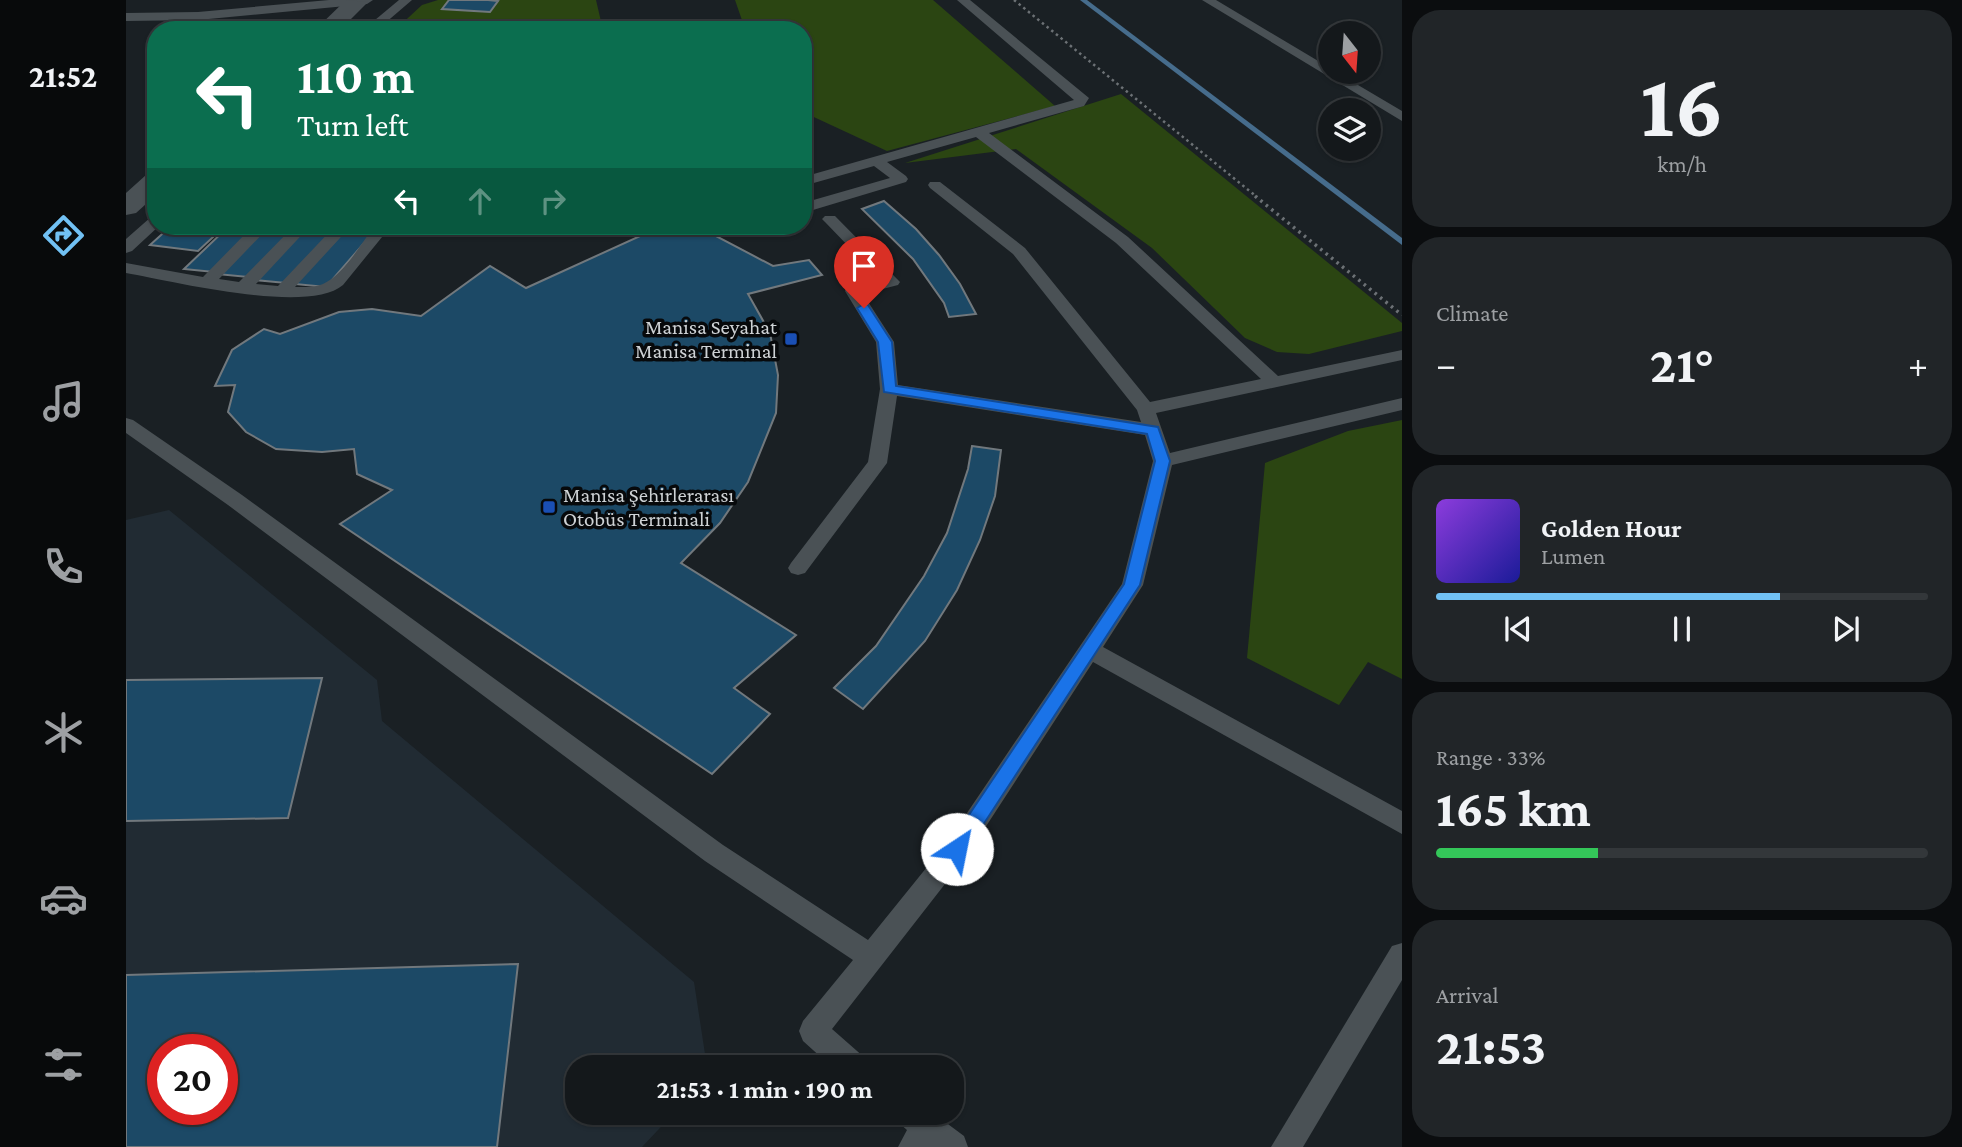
<!DOCTYPE html>
<meta charset="utf-8">
<style>
:root{--surface:#14181b;--page:#212528;--text:#f1f3f6;--muted:#9da0a3;--line:#33373a;--accent:#71c1f4}
body{margin:0;font-family:"Crimson Pro",serif;background:var(--page);color:var(--text);height:100vh;display:flex;flex-direction:column;font-size:26px;white-space:nowrap}
*{box-sizing:border-box;margin:0}
p{font-size:23px;color:var(--muted)}
.icon{flex:none;width:38px;height:38px;fill:none;stroke:currentColor;stroke-width:2;stroke-linecap:round;stroke-linejoin:round}
.map{position:relative;flex:1;overflow:hidden}
.panel{display:flex;flex-direction:column;gap:10px;padding:10px;background:#0b0d0f;width:560px}
.panel>*{flex:none}
.hud{position:absolute;left:21px;top:21px;width:665px;height:214px;border-radius:28px;box-shadow:0 2px 5px #0004,0 0 0 2px var(--line);background:#0b6e4f;color:#fff;overflow:hidden}
.needle{width:46px;rotate:163deg}
.fabs{position:absolute;left:1192px;top:21px;display:grid;gap:14px}
.fabs a{display:grid;place-items:center;width:63px;height:63px;border-radius:50%;background:var(--surface);box-shadow:0 2px 5px #0004,0 0 0 2px var(--line);font-size:35px}
.speed{position:absolute;left:21px;top:1034px;display:flex;gap:14px;font-size:35px;font-weight:700;text-align:center}
.speed>*{display:grid;place-content:center;width:91px;height:91px;border-radius:50%;background:var(--surface);box-shadow:0 2px 5px #0004,0 0 0 2px var(--line);line-height:1}
.speed .limit{border:10px solid #d22;background:#fff;color:#111}
.pin{position:absolute;display:grid;place-items:center;width:60px;height:60px;color:#fff;margin:-72px -30px;border-radius:50% 50% 50% 0;rotate:-45deg;box-shadow:0 0 7px #0007}
.pin .icon{rotate:45deg}
.me{position:absolute;width:77px;margin:-38px;rotate:34deg;stroke-linejoin:round;filter:drop-shadow(0 0 5px #0008)}
.turn{display:flex;align-items:center;gap:24px;height:147px;padding:0 35px;font-size:32px}
.turn .icon{width:91px;height:91px;stroke-width:2.5}
.turn b{display:block;font-size:49px;line-height:60px}
.lanes{display:flex;align-items:center;height:66px;padding:0 35px;background:#0003;justify-content:center;gap:35px;direction:ltr}
.lanes .off{opacity:.35}
.big{font-size:52px;font-weight:700;line-height:1.1}
.panel .tile{flex:1;display:flex;flex-direction:column;justify-content:center;gap:10px;min-width:0;padding:0 24px;border-radius:28px;background:var(--page)}
.panel .dial{align-items:center;gap:0}
.dial b{font-size:91px;line-height:1}
.song{display:flex;align-items:center;gap:21px}
.cover{width:84px;height:84px;border-radius:10px;background:linear-gradient(135deg,hsl(270 70% 55%),hsl(240 70% 35%))}
.played{height:7px;border-radius:4px;background:linear-gradient(90deg,var(--accent) 70%,var(--line) 70%)}
.keys{display:flex;justify-content:space-around;direction:ltr}
.heat{display:flex;justify-content:space-between;align-items:center;font-size:38px;direction:ltr}
.charge{height:10px;border-radius:5px;background:linear-gradient(90deg,#34c759 33%,var(--line) 0)}
.trip{position:absolute;left:439px;top:1055px;width:399px;height:70px;border-radius:28px;background:var(--surface);box-shadow:0 2px 5px #0004,0 0 0 2px var(--line);font-weight:700;line-height:70px;text-align:center}
main{display:flex;flex:1;min-height:0}
.dock{display:flex;flex-direction:column;width:126px;justify-content:space-around;align-items:center;background:#080a0b;color:var(--muted)}
.dock .icon{width:49px;height:49px}
.dock .active{color:var(--accent)}
.dock b{font-size:32px;color:var(--text)}
.map>svg:first-child{display:block}
.built{fill:#212b33;fill-rule:evenodd}
.green{fill:#2b4512}
.lines{fill:none;stroke-linecap:round;stroke-linejoin:round}
.stream{fill:#466c8c;fill-rule:evenodd}
.building{fill:#1c4966;stroke:#71787d;stroke-width:2;fill-rule:evenodd}
.path-far1{stroke:#6c7175;stroke-width:2.5;stroke-dasharray:2.5 3.5;stroke-linecap:butt}
.path{stroke:#6c7175;stroke-width:3.5;stroke-dasharray:2.5 4.5;stroke-linecap:butt}
.service{fill:#4a5155;fill-rule:evenodd}
.minor{fill:#4a5155;fill-rule:evenodd}
.route{fill:#1a73e8;stroke:#114b97;stroke-width:2}
.transit-dot{fill:#1a4fb4;stroke:#07090b;stroke-width:2.5}
.labels{text-anchor:middle;stroke-width:7;stroke-linejoin:round;paint-order:stroke}
.poi-label{font-size:21px;fill:#ced2d5;stroke:#07090b;text-anchor:end}
</style>
<main>
<nav class="dock">
<b>21:52</b>
<svg class="icon active" aria-label="directions" viewBox="0 0 24 24"><path d="M12 3l9 9-9 9-9-9zM9 14v-3h6M13 9l2 2-2 2"/></svg>
<svg class="icon" aria-label="music" viewBox="0 0 24 24"><path d="M9 18V5l10-2v13"/><circle cx="6" cy="18" r="3"/><circle cx="16" cy="16" r="3"/></svg>
<svg class="icon" aria-label="phone" viewBox="0 0 24 24"><path d="M5 4h4l2 5-3 2q2 4 5 5l2-3 5 2v4C11 20 4 13 5 4z"/></svg>
<svg class="icon" aria-label="climate" viewBox="0 0 24 24"><path d="M12 3v18M4 7l16 10M4 17L20 7"/></svg>
<svg class="icon" aria-label="car" viewBox="0 0 24 24"><path d="M5 17H2v-5l4-1 3-4h7l3 4 3 1v5h-3M9 17h6M6 11h13"/><circle cx="7" cy="17" r="2"/><circle cx="17" cy="17" r="2"/></svg>
<svg class="icon" aria-label="filters" viewBox="0 0 24 24"><path d="M4 7h16M4 17h16"/><circle cx="9" cy="7" r="2"/><circle cx="15" cy="17" r="2"/></svg>
</nav>
<div class="map">
<svg width="1276" height="1147" viewBox="0 0 1276 1147">
<rect width="100%" height="100%" fill="#1a2024"/>
<path class="built" d="M43,510L251,680L256,721L568,982L581,1067L452,1068V1113H548L516,1147H0V520ZM37,1050H96V1110H37Z"/>
<g class="green">
<path d="M312,0H470L477,30H368L312,24L307,30H269L296,5Z"/>
<path d="M609,0H807L929,106L761,151L677,112V30H568L618,26Z"/>
<path d="M995,94L1276,323V331L1183,354L1151,352L1119,338L1026,248L890,149L779,163Z"/>
<path d="M1276,420V679L1242,662L1213,705L1121,658L1139,463L1222,431Z"/>
</g>
<g class="lines">
<path class="stream" d="M954,0H961L1276,238V245Z"/>
</g>
<g class="building">
<path d="M323,0H362L372,1L364,12L316,9Z"/>
<path d="M758,201L790,229L813,255L834,284L850,314L823,317L818,303L787,259L736,209Z"/>
<path d="M45,226H99L72,251L24,245Z"/>
<path d="M103,226H133L88,272L58,269Z"/>
<path d="M140,226H170L122,277L91,274Z"/>
<path d="M181,226H211L160,283L129,280Z"/>
<path d="M223,226H253L200,287L169,284Z"/>
<path d="M536,226H571L647,266L683,260L696,275L622,294L644,333L652,375L650,413L622,482L594,523L555,563L670,635L608,688L644,714L586,774L214,524L266,490L231,474L228,449L196,452L150,449L120,432L102,412L109,385L89,386L106,350L138,329L154,334L213,312L246,309L295,316L364,266L400,288Z"/>
<path d="M846,446L875,450L869,496L854,540L831,590L799,641L737,709L708,688L750,646L798,576L821,533L842,469Z"/>
<path d="M196,678L162,818L0,821V680Z"/>
<path d="M392,964L371,1147H0V975ZM37,1050H96V1110H37Z"/>
</g>
<g class="lines">
<path class="path-far1" d="M888,0L1131,197"/>
<path class="path" d="M1129,196L1276,315"/>
<g class="service">
<path d="M203,0H247L241,4L72,20L0,21V13L72,12Z"/>
<path d="M273,0H286L251,30H237Z"/>
<path d="M831,0H844L963,98L958,106L863,133L1002,237L1152,376L1276,350V360L1030,413L1044,453L1276,398V410L1046,465L1017,585L977,647L1276,811V834L967,662L840,857L706,1029L739,1058L743,1068H707L677,1041L673,1031L677,1021L727,960L579,861L102,505L0,433V418L7,420L116,495L597,845L742,940L822,841L996,584L1027,461L1019,435L771,396L761,463L679,573L672,575L665,573L662,568L665,563L742,462L754,389L750,342L719,291L721,287L755,280L699,222L696,219L699,216H709L774,282L772,285L737,294L768,342L772,385L1015,422L1011,410L887,254L804,188L802,185L804,182H814L899,248L1024,402L1135,379L990,243L850,137L761,162L780,176L782,179L780,182L677,213V203L764,178L748,166L677,186V177L948,100Z"/>
<path d="M1076,0H1090L1204,68V72H1210L1276,111V121Z"/>
<path d="M30,215V226H33L6,251L0,253V239L25,217Z"/>
<path d="M127,226H144L93,279L113,282L168,226H184L130,284L152,286L209,226H225L169,287C178,287 188,288 197,284C219,274 234,244 249,226H265L217,285C182,315 46,281 0,273V263L77,277Z"/>
<path d="M1276,943V980L1177,1147H1145L1266,946Z"/>
<path d="M768,1113H807L838,1136L842,1147H772L781,1130L773,1123Z"/>
</g>
<g class="minor">
<path d="M220,0L242,2L214,30H189Z"/>
<path d="M30,173V195L10,213L0,215V193L20,175Z"/>
</g>
</g>
<path class="route" d="M738,304L742,305L766,342L770,386L1032,427L1044,461L1014,585L838,854L831,857L824,854L821,849L824,843L998,584L1029,461L1021,434L758,392L752,342L731,308Z"/>
<g class="transit-dot">
<rect x="658" y="332" width="14" height="14" rx="3.5"/>
<rect x="416" y="500" width="14" height="14" rx="3.5"/>
</g>
<g class="labels">
<g class="poi-label">
<text x="651" y="334">Manisa Seyahat<tspan x="651" dy="24">Manisa Terminal</tspan></text>
<text x="437" y="502" text-anchor="start">Manisa Şehirlerarası<tspan x="437" dy="24">Otobüs Terminali</tspan></text>
</g>
</g>
</svg>
<div class="fabs">
<a><svg class="needle" viewBox="-14 -14 28 28"><path d="M0-13l5 13h-10z" fill="#e53935"/><path d="M0 13l5-13h-10z" fill="#9da0a3"/></svg></a>
<a><svg class="icon" aria-label="layers" viewBox="0 0 24 24"><path d="M12 4l9 5-9 5-9-5zM3 14l9 5 9-5"/></svg></a>
</div>
<div class="speed"><div class="limit">20</div></div>
<div class="pin" style="left:738px;top:308px;background:#d93025"><svg class="icon" aria-label="arrive" viewBox="0 0 24 24"><path d="M6 21V4h12l-3 4 3 4H6"/></svg></div>
<svg class="me" style="left:831px;top:849px" viewBox="-20 -20 40 40"><circle r="19" fill="#fff"/><path d="M0-13L10 11 0 6-10 11z" fill="#1a73e8"/></svg>
<div class="trip">21:53 · 1 min · 190 m</div>
<div class="hud">
<div class="turn"><svg class="icon" aria-label="left" viewBox="0 0 24 24"><path d="M17 20v-9H6M10 6l-5 5 5 5"/></svg><div><b>110 m</b>Turn left</div></div>
<div class="lanes"><svg class="icon" aria-label="left" viewBox="0 0 24 24"><path d="M17 20v-9H6M10 6l-5 5 5 5"/></svg><svg class="icon off" aria-label="ahead" viewBox="0 0 24 24"><path d="M12 20V5M6 11l6-6 6 6"/></svg><svg class="icon off" aria-label="right" viewBox="0 0 24 24"><path d="M7 20v-9h11M14 6l5 5-5 5"/></svg></div>
</div>
</div>
<section class="panel">
<div class="tile dial"><b>16</b><p>km/h</p></div>
<div class="tile"><p>Climate</p>
<div class="heat"><a>−</a><b class="big">21°</b><a>+</a></div>
</div>
<div class="tile">
<div class="song"><i class="cover"></i><div><b>Golden Hour</b><p>Lumen</p></div></div>
<div class="played"></div>
<div class="keys"><svg class="icon" aria-label="previous" viewBox="0 0 24 24"><path d="M18 5L8 12l10 7zM5 5v14"/></svg><svg class="icon" aria-label="pause" viewBox="0 0 24 24"><path d="M8 5v14M16 5v14"/></svg><svg class="icon" aria-label="next" viewBox="0 0 24 24"><path d="M6 5l10 7-10 7zM19 5v14"/></svg></div>
</div>
<div class="tile"><p>Range · 33%</p><b class="big">165 km</b><div class="charge"></div></div>
<div class="tile"><p>Arrival</p><b class="big">21:53</b></div>
</section>
</main>
